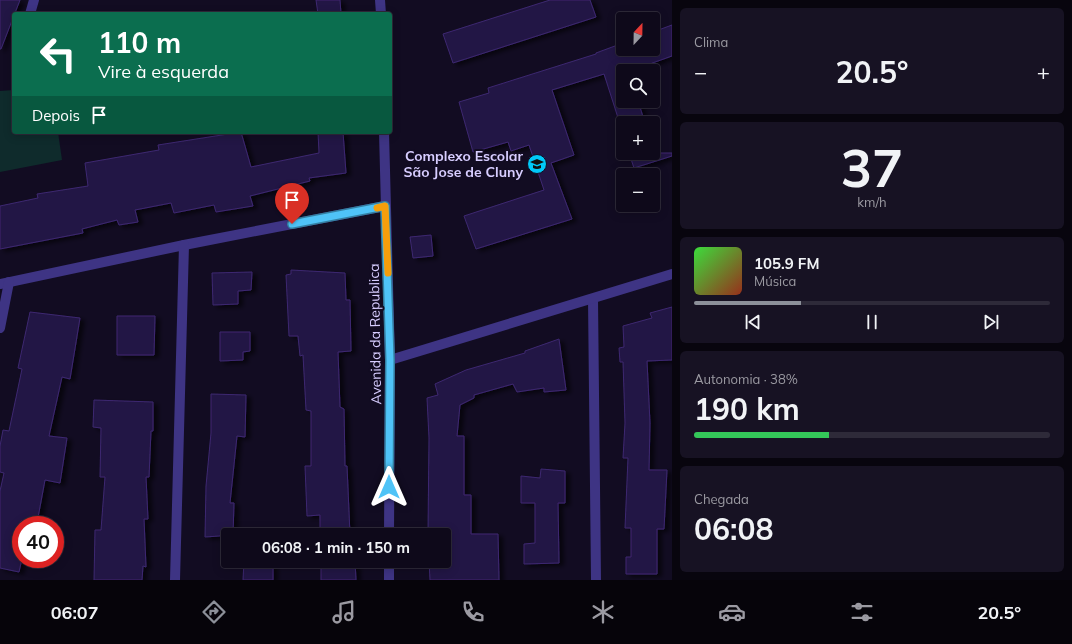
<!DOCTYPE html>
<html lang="pt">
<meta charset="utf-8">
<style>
:root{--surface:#0e091a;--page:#171223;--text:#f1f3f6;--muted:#9b9aa2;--line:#2e2a39;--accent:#8c9099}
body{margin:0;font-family:Mulish,sans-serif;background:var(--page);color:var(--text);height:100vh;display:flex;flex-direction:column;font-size:15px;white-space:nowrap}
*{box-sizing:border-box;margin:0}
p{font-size:13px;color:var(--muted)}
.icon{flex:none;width:22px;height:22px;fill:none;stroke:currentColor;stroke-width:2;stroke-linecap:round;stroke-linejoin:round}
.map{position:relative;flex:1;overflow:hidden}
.sheet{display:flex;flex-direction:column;gap:8px;padding:8px;background:#08050e;width:400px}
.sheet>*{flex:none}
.guide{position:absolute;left:12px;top:12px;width:380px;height:122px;border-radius:4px;box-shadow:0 2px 10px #0003,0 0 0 1px var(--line);background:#0b6e4f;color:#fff;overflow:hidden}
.needle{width:26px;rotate:22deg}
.controls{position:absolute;left:616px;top:12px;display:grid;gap:8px}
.controls a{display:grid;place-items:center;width:44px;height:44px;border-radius:4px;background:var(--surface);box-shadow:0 2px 10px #0003,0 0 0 1px var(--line);font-size:20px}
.speed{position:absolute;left:12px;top:516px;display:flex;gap:8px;font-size:20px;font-weight:700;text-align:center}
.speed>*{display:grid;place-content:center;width:52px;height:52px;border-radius:50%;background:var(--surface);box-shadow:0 2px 10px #0003,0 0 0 1px var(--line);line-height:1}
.speed .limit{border:6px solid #d22;background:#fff;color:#111}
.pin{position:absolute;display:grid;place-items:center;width:34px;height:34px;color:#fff;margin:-41px -17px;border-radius:50% 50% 50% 0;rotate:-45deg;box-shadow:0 0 4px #0007}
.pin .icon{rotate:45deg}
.me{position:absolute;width:44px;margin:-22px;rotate:0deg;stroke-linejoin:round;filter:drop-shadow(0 0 3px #0008)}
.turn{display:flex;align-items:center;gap:14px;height:84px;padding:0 20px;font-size:18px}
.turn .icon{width:52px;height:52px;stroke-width:2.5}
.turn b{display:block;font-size:28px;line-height:34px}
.then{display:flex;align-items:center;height:38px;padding:0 20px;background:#0003;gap:8px;font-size:15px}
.big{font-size:30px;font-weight:700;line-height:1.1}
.sheet .card{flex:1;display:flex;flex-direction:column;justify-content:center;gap:6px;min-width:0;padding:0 14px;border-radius:6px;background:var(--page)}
.sheet .dial{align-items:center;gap:0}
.dial b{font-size:52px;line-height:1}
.song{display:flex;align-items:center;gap:12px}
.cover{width:48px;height:48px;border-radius:6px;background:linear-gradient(135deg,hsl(120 70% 55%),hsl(10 70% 35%))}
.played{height:4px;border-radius:2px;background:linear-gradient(90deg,var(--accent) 30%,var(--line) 30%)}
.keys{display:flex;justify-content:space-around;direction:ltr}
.heat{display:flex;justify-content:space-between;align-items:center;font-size:22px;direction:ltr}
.charge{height:6px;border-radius:3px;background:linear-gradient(90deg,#34c759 38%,var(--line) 0)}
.trip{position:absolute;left:221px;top:528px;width:230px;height:40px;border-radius:4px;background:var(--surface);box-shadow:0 2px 10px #0003,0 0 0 1px var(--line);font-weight:700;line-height:40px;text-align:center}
.tabs{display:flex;height:64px;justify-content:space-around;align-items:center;background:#06040a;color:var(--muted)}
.tabs .icon{width:28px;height:28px}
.tabs .on{color:var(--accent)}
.tabs b{font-size:18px;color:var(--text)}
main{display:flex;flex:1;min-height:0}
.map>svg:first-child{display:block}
.green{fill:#0f2b2c}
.building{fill:#241744;stroke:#3d2871;filter:url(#shadow)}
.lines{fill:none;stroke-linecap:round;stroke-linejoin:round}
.minor{stroke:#3e3484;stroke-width:10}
.route-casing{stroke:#337fa1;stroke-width:10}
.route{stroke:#4fc3f7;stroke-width:7}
.slow{stroke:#f59e0b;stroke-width:7}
.labels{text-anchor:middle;stroke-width:4;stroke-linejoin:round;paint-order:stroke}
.poi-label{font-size:14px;font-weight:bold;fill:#d7cdff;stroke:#120c22;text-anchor:end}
.street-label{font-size:14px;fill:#d7cdff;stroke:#120c22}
</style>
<main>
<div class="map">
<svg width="672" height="580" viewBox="0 0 672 580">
<defs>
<filter id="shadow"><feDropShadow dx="4.5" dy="2.5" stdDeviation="2" flood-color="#0009"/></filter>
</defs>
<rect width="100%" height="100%" fill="#120c22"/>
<path class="green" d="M14,90V132H58L62,160L0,172V91Z"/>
<g class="building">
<path d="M0,0H20L1,49H0Z"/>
<path d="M316,0H340L341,14H318Z"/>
<path d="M550,0H590L596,17L453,63L443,34Z"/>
<path d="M672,25V56L630,71H623V101H638L645,123L620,124L604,74L552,90L574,155L551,163L572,219L476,249L464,216L544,190L529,145L511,151L508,142L473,152L459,102L489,93L488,88L596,54V53L623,43V49H653V32Z"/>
<path d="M241,132L251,167L319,153L318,132H343L346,173L309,178L310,181L250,196L253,206L216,212L214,205L174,213L171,203L135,210L138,222L119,225L117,220L82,229L83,233L0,249V206L38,198L37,194L88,186L85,163L159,150L158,145Z"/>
<path d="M629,153H672V156L634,168Z"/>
<path d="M431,235L433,256L413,258L410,237Z"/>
<path d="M291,270L345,273L346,300H350L351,351L338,352L340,407L344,409L345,466H347L350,535H320V515L307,516L305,466H311V411L306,410L303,355L300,356L298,336H289L286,275L291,274Z"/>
<path d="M252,272L251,290L238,291V304L213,305L212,273Z"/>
<path d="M672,307V360L647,361L650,423L649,470H667L664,529H657V574H626V557H631V528H625L628,458H623L625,423L623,362H620L619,348L624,347L623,326L652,318L650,313Z"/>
<path d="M30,312L80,318L70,379L62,377L49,436L67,438L60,483L45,480L37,523L21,521V563L19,572L0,568V491L4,473L0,472V446L3,430L9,431L22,369L18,368Z"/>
<path d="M117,316H155L154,355H117Z"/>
<path d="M220,332H250V351L243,352V360L220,361Z"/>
<path d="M559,339L566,390L544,392V388L517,392L513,384L474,395V398L460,405L457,436H464V495H471V534H498L499,580H430L429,561H444V532L428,533L429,438L427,398L438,395L435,384L466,370L525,353V351Z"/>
<path d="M211,394L246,395L245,437L237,436L230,503H234L233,535L205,537L206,486L211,433Z"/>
<path d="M94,400L153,402V431H151L149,477H146L148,519H144L146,567L143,566L142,580H94L95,530H101L105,477H100L101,428L93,427Z"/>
<path d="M541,469L565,471V503H558L559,563L524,564V544L535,543V503H521V476L540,478Z"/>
<path d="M244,561H273V580H243Z"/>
<path d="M321,561H355L356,580H321Z"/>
</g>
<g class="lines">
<g class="minor">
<path d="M380,0L381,14"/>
<path d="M30,14L34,0"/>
<path d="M384,132L390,360L389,535"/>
<path d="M0,284L184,245L385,206"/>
<path d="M593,299L596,580"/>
<path d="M0,328L9,282"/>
<path d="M390,360L672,274"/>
<path d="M175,580L184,245"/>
<path d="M389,580V561"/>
</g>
</g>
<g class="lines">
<g class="route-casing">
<path id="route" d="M292,224L385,206L390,360L389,487"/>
</g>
<use href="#route" class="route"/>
<path class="slow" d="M377,208L385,206L388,273"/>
</g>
<defs>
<g id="school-disc" transform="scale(1)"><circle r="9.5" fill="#00c9f8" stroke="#120c22"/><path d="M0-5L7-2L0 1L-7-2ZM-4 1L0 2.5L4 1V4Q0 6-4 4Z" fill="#111"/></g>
</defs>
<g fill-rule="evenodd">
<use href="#school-disc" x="537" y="164"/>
</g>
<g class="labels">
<g class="poi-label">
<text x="523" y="161">Complexo Escolar<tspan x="523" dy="16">São Jose de Cluny</tspan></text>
</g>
<g class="street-label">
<text transform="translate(375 334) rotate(-91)" y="5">Avenida da Republica</text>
</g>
</g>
</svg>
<div class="controls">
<a><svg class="needle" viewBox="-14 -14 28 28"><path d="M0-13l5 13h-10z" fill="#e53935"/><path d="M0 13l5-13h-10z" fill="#9b9aa2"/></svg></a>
<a><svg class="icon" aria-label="search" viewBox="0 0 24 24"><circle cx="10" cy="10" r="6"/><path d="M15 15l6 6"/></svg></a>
<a>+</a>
<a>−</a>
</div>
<div class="speed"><div class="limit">40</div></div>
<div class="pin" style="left:292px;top:224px;background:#d93025"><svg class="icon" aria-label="arrive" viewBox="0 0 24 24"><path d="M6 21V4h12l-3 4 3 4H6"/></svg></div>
<svg class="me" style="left:389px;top:487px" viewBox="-20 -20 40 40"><path d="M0-17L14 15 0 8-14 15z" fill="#4fc3f7" stroke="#fff" stroke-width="4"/></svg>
<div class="trip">06:08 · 1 min · 150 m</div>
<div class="guide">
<div class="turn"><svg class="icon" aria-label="left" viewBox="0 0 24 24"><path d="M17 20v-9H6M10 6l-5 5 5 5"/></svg><div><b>110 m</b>Vire à esquerda</div></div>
<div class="then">Depois<svg class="icon" aria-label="arrive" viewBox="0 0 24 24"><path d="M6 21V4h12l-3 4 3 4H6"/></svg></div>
</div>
</div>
<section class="sheet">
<div class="card"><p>Clima</p>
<div class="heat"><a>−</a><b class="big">20.5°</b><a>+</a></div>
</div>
<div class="card dial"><b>37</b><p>km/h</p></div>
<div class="card">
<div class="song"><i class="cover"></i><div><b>105.9 FM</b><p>Música</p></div></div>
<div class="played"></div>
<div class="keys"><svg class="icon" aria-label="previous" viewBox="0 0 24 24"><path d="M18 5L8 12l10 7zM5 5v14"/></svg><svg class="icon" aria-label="pause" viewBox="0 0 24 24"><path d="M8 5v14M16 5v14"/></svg><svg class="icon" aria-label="next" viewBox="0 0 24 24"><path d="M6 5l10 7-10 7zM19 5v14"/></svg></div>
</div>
<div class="card"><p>Autonomia · 38%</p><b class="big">190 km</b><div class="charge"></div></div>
<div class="card"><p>Chegada</p><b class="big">06:08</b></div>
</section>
</main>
<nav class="tabs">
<b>06:07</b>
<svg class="icon on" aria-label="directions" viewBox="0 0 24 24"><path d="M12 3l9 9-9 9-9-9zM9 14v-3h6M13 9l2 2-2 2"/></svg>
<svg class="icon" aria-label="music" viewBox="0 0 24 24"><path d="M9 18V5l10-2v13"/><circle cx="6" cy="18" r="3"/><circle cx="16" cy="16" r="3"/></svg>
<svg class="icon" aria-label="phone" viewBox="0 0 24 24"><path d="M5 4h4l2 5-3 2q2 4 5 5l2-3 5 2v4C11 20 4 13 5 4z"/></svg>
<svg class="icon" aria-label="climate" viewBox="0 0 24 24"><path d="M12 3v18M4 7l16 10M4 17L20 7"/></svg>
<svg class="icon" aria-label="car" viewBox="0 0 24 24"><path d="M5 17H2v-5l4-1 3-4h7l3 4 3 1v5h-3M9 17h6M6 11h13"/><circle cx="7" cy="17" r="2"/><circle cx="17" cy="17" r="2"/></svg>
<svg class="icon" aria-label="filters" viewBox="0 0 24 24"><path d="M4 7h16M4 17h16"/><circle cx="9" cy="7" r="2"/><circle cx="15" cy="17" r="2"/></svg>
<b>20.5°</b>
</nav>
